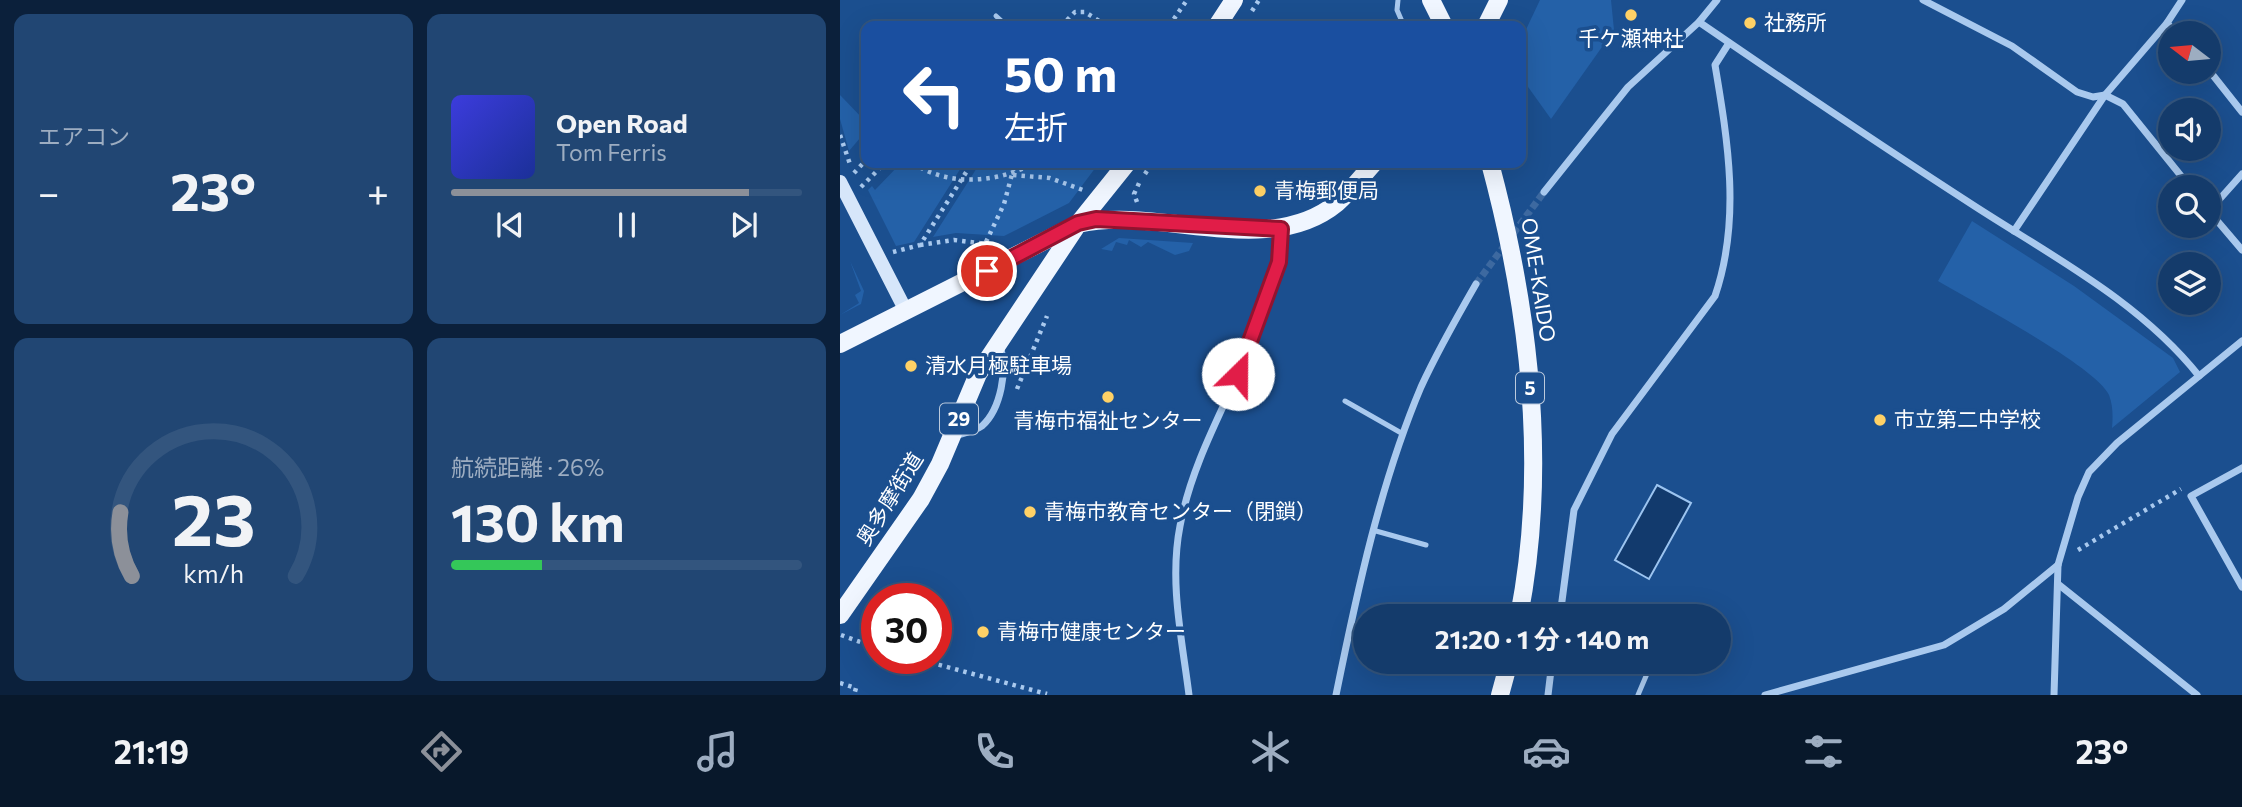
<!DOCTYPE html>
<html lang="ja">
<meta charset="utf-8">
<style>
:root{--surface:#143b6b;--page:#214673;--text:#f1f3f6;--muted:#9dadc1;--line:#33557e;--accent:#8c9099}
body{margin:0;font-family:Commissioner,"Noto Sans JP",sans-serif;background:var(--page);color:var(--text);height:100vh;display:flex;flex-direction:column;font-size:26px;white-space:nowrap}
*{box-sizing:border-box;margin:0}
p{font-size:23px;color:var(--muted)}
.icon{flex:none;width:38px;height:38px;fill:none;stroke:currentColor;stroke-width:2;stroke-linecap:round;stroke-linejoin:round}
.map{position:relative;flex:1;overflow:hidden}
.sheet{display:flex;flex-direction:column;gap:14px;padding:14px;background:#0b203b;width:840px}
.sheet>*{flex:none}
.guide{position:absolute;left:21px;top:21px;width:665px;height:147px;border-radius:14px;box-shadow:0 7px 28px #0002,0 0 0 2px var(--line);background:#1a4fa0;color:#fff;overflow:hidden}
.needle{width:46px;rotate:286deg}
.buttons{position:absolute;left:1318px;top:21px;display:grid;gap:14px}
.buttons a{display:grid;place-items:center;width:63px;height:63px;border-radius:50%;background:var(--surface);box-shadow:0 7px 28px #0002,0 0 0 2px var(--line);font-size:35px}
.speed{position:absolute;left:21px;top:583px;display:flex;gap:14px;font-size:35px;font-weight:700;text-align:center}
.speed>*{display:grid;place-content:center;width:91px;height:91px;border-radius:50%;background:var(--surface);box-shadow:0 7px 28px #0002,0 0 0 2px var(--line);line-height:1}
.speed .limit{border:10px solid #d22;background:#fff;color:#111}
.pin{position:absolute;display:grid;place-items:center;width:60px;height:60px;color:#fff;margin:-30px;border:4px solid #fff;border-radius:50%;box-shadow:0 2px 7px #0007}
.me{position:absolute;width:77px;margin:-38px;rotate:23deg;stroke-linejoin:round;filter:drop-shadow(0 0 5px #0008)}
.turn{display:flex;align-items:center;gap:24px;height:147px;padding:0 28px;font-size:32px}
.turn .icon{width:91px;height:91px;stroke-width:2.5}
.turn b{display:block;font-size:49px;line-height:60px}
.big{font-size:52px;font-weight:700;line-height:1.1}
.sheet .tile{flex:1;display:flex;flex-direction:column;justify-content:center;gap:10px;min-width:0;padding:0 24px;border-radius:14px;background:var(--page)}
.sheet .dial{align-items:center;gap:0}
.dial svg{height:182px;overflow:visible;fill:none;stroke:var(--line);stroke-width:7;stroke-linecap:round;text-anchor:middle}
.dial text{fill:var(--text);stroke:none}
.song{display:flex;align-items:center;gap:21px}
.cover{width:84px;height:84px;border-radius:10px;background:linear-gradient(135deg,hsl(240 70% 55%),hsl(230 70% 35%))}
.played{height:7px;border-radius:4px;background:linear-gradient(90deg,var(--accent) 85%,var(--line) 85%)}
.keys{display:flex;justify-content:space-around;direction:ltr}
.heat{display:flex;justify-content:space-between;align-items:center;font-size:38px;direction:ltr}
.charge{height:10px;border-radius:5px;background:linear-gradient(90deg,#34c759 26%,var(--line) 0)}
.sheet .tiles{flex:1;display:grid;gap:14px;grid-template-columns:repeat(2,1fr)}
.trip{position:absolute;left:513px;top:604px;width:378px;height:70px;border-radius:35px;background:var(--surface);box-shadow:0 7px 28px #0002,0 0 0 2px var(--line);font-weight:700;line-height:70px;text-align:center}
.dock{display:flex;height:112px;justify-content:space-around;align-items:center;background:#08182b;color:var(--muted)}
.dock .icon{width:49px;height:49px}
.dock .active{color:var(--accent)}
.dock b{font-size:32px;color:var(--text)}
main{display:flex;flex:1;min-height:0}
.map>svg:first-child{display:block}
.green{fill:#2461a8}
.water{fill:#123a6d;stroke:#9cc4f0;stroke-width:2}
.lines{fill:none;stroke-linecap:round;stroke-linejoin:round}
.street-tunnel{stroke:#3d69a0;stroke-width:7;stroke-dasharray:7 3.5;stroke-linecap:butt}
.path{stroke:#a9c9ee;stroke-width:4.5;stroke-dasharray:3.5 5;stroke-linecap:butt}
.lane{stroke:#a9c9ee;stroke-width:5}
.street{stroke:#a9c9ee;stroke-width:7}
.secondary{stroke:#d6e6fa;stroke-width:14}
.primary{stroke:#f0f6ff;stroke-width:18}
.primary-bridge{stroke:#f0f6ff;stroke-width:18}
.route-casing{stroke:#92132f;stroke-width:18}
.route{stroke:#e11d48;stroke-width:12}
.poi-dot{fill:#ffd166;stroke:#1b4f8f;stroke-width:2.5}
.labels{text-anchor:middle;stroke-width:7;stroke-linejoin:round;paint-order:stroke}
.shield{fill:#1b4f8f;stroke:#bbcadd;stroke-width:2}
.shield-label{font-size:19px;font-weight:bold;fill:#fff}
.poi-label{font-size:21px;fill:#fff;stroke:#1b4f8f;text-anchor:start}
.street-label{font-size:21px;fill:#fff;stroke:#1b4f8f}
</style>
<main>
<section class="sheet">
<div class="tiles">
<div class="tile"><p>エアコン</p>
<div class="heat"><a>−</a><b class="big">23°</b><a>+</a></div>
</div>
<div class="tile">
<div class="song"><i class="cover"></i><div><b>Open Road</b><p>Tom Ferris</p></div></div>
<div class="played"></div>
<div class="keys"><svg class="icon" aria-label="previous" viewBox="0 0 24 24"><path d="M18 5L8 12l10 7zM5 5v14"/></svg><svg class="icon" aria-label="pause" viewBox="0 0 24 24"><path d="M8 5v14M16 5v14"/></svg><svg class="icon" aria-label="next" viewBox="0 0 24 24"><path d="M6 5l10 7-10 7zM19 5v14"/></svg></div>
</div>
<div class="tile dial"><svg viewBox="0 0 100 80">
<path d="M14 69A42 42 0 1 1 86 69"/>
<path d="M14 69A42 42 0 0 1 9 41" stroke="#8c9099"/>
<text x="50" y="56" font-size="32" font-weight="700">23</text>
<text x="50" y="72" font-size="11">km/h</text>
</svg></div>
<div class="tile"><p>航続距離 · 26%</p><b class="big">130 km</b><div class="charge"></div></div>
</div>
</section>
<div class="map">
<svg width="1402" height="695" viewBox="0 0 1402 695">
<rect width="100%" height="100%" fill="#1b4f8f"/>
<g class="green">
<path d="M700,0H771L774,30L711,119L681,77V40Z"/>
<path d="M0,95L26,122V131L9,151L0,119Z"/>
<path d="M61,163H124L74,242L56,246L28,190L32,186L35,190Z"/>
<path d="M140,163H259L229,203L164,236L116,233L93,237Z"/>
<path d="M1132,221L1234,286L1333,358L1340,372L1272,428C1273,417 1273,405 1269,395C1257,367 1130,300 1098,281Z"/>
<path d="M279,238L353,243L349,251L335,255L308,242L301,247L289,240L287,245L276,242L272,251L261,249Z"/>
<path d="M10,261L24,291L21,304L0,315L19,303L15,295L21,291Z"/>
</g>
<path class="water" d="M817,485L851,503L809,579L775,560Z"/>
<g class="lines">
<path class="street-tunnel" d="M636,284L704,192"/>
<g class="path">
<path d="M412,11L419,0"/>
<path d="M221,26L235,12H245L267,26"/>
<path d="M329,26L347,0"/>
<path d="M0,135L11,167"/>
<path d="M73,163C108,187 158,183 194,163"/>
<path d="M14,173L26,160"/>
<path d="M305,174L312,163"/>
<path d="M173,175L210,178L243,190"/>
<path d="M21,187L45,163"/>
<path d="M297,202L294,194L300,181"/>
<path d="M146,242L164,204L175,163"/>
<path d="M80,245L114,240L155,245"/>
<path d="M53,252L80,245L132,163"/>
<path d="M177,389L207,316"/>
<path d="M1238,550L1341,489"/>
<path d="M1,635L37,648"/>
<path d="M74,658L207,694"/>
<path d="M0,683L16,688L14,695"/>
</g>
<g class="lane">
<path d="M558,0L557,10L564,26"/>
<path d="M156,16L167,26"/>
<path d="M505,401L563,434"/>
<path d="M536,531L586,545"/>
<path d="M798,695L812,662"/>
</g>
<g class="street">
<path d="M1083,0L1172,46L1237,92L1253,97L1265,95L1283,104L1350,187"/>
<path d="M859,22C951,85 1043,147 1136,207C1215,258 1300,302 1359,376"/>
<path d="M1327,23L1336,33"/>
<path d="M1368,69L1402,112"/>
<path d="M704,192L788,87L859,22L877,0"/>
<path d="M1368,210L1402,250"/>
<path d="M1369,211L1402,174"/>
<path d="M1174,231L1265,95L1327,23L1342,0"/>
<path d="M115,436C124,433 135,431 142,426C161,409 168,369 160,346"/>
<path d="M1402,468L1351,496L1402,587"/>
<path d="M1218,584L1357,695"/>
<path d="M720,616L734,510L772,434L875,296C901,220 888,142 875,65L889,43"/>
<path d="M349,695C342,639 329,582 340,526C359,423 437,335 441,229"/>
<path d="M496,695C517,592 540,484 581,387C597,352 617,317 636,284"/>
<path d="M708,695L712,662"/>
<path d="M925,695L1104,645L1164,609L1218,565"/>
<path d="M1214,695L1218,565L1238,497L1249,472L1277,443L1402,341"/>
</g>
<path class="secondary" d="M0,182L66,311"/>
<g class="primary">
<path d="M591,0L604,26"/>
<path d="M377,26L394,0"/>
<path d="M646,26L659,0"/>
<path d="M0,344L238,224L287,163"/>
<path d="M0,615L81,499L100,464L138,374L238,224C319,205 428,260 497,203C511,191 522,176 534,163"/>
<path d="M660,695L669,662"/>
</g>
<path class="primary-bridge" d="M650,163C689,308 708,467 679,616"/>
</g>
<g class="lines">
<g class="route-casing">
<path id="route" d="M147,271L238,223L256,219L441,229L439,262L398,374"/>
</g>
<use href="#route" class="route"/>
</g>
<g class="poi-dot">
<circle cx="791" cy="15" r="7"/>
<circle cx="910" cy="23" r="7"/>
<circle cx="420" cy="191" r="7"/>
<circle cx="71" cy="366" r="7"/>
<circle cx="268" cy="397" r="7"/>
<circle cx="1040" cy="420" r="7"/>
<circle cx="190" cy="512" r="7"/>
<circle cx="143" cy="632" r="7"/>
</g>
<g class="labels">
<g class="shield">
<rect x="676" y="372.5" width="28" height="31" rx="5"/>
<rect x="100" y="403.5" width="38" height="31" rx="5"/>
</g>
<g class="shield-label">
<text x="690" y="395">5</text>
<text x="119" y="426">29</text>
</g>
<g class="poi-label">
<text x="924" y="30">社務所</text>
<text x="791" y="46" text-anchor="middle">千ケ瀬神社</text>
<text x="434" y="198">青梅郵便局</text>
<text x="85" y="373">清水月極駐車場</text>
<text x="1054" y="427">市立第二中学校</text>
<text x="268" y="428" text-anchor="middle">青梅市福祉センター</text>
<text x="204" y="519">青梅市教育センター（閉鎖）</text>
<text x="157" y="639">青梅市健康センター</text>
</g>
<g class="street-label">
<text transform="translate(698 280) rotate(81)" y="7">OME-KAIDO</text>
<text transform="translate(50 499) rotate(-58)" y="7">奥多摩街道</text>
</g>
</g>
</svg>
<div class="buttons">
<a><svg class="needle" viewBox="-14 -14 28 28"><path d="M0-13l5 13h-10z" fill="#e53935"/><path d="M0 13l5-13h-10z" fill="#9dadc1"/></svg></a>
<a><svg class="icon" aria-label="sound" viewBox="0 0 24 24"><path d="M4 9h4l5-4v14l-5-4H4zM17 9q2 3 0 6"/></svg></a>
<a><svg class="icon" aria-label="search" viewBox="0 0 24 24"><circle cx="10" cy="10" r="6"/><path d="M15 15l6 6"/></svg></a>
<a><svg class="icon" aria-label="layers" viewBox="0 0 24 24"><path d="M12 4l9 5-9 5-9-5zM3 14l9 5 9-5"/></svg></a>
</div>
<div class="speed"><div class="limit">30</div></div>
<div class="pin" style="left:147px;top:271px;background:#d93025"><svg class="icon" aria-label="arrive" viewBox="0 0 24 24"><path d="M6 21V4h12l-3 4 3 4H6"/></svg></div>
<svg class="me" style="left:398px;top:374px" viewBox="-20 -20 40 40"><circle r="19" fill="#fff"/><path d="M0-13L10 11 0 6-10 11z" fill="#e11d48"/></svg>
<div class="trip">21:20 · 1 分 · 140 m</div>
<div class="guide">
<div class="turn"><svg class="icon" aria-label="left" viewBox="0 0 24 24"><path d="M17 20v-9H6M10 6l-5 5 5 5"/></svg><div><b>50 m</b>左折</div></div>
</div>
</div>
</main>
<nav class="dock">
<b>21:19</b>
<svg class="icon active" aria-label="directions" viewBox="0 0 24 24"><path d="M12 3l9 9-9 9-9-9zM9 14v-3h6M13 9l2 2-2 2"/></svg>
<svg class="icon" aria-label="music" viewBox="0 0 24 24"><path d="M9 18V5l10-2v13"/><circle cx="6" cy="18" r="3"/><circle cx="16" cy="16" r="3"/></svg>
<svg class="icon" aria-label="phone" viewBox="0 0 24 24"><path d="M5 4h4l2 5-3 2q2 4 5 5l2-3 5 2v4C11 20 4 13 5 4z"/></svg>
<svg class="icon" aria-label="climate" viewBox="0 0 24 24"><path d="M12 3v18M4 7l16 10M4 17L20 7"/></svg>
<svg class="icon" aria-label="car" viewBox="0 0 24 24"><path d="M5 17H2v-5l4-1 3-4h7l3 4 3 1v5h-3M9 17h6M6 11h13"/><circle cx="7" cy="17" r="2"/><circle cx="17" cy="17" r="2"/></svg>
<svg class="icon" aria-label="filters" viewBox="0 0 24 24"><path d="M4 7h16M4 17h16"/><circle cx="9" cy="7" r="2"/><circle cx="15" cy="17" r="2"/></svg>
<b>23°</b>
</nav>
